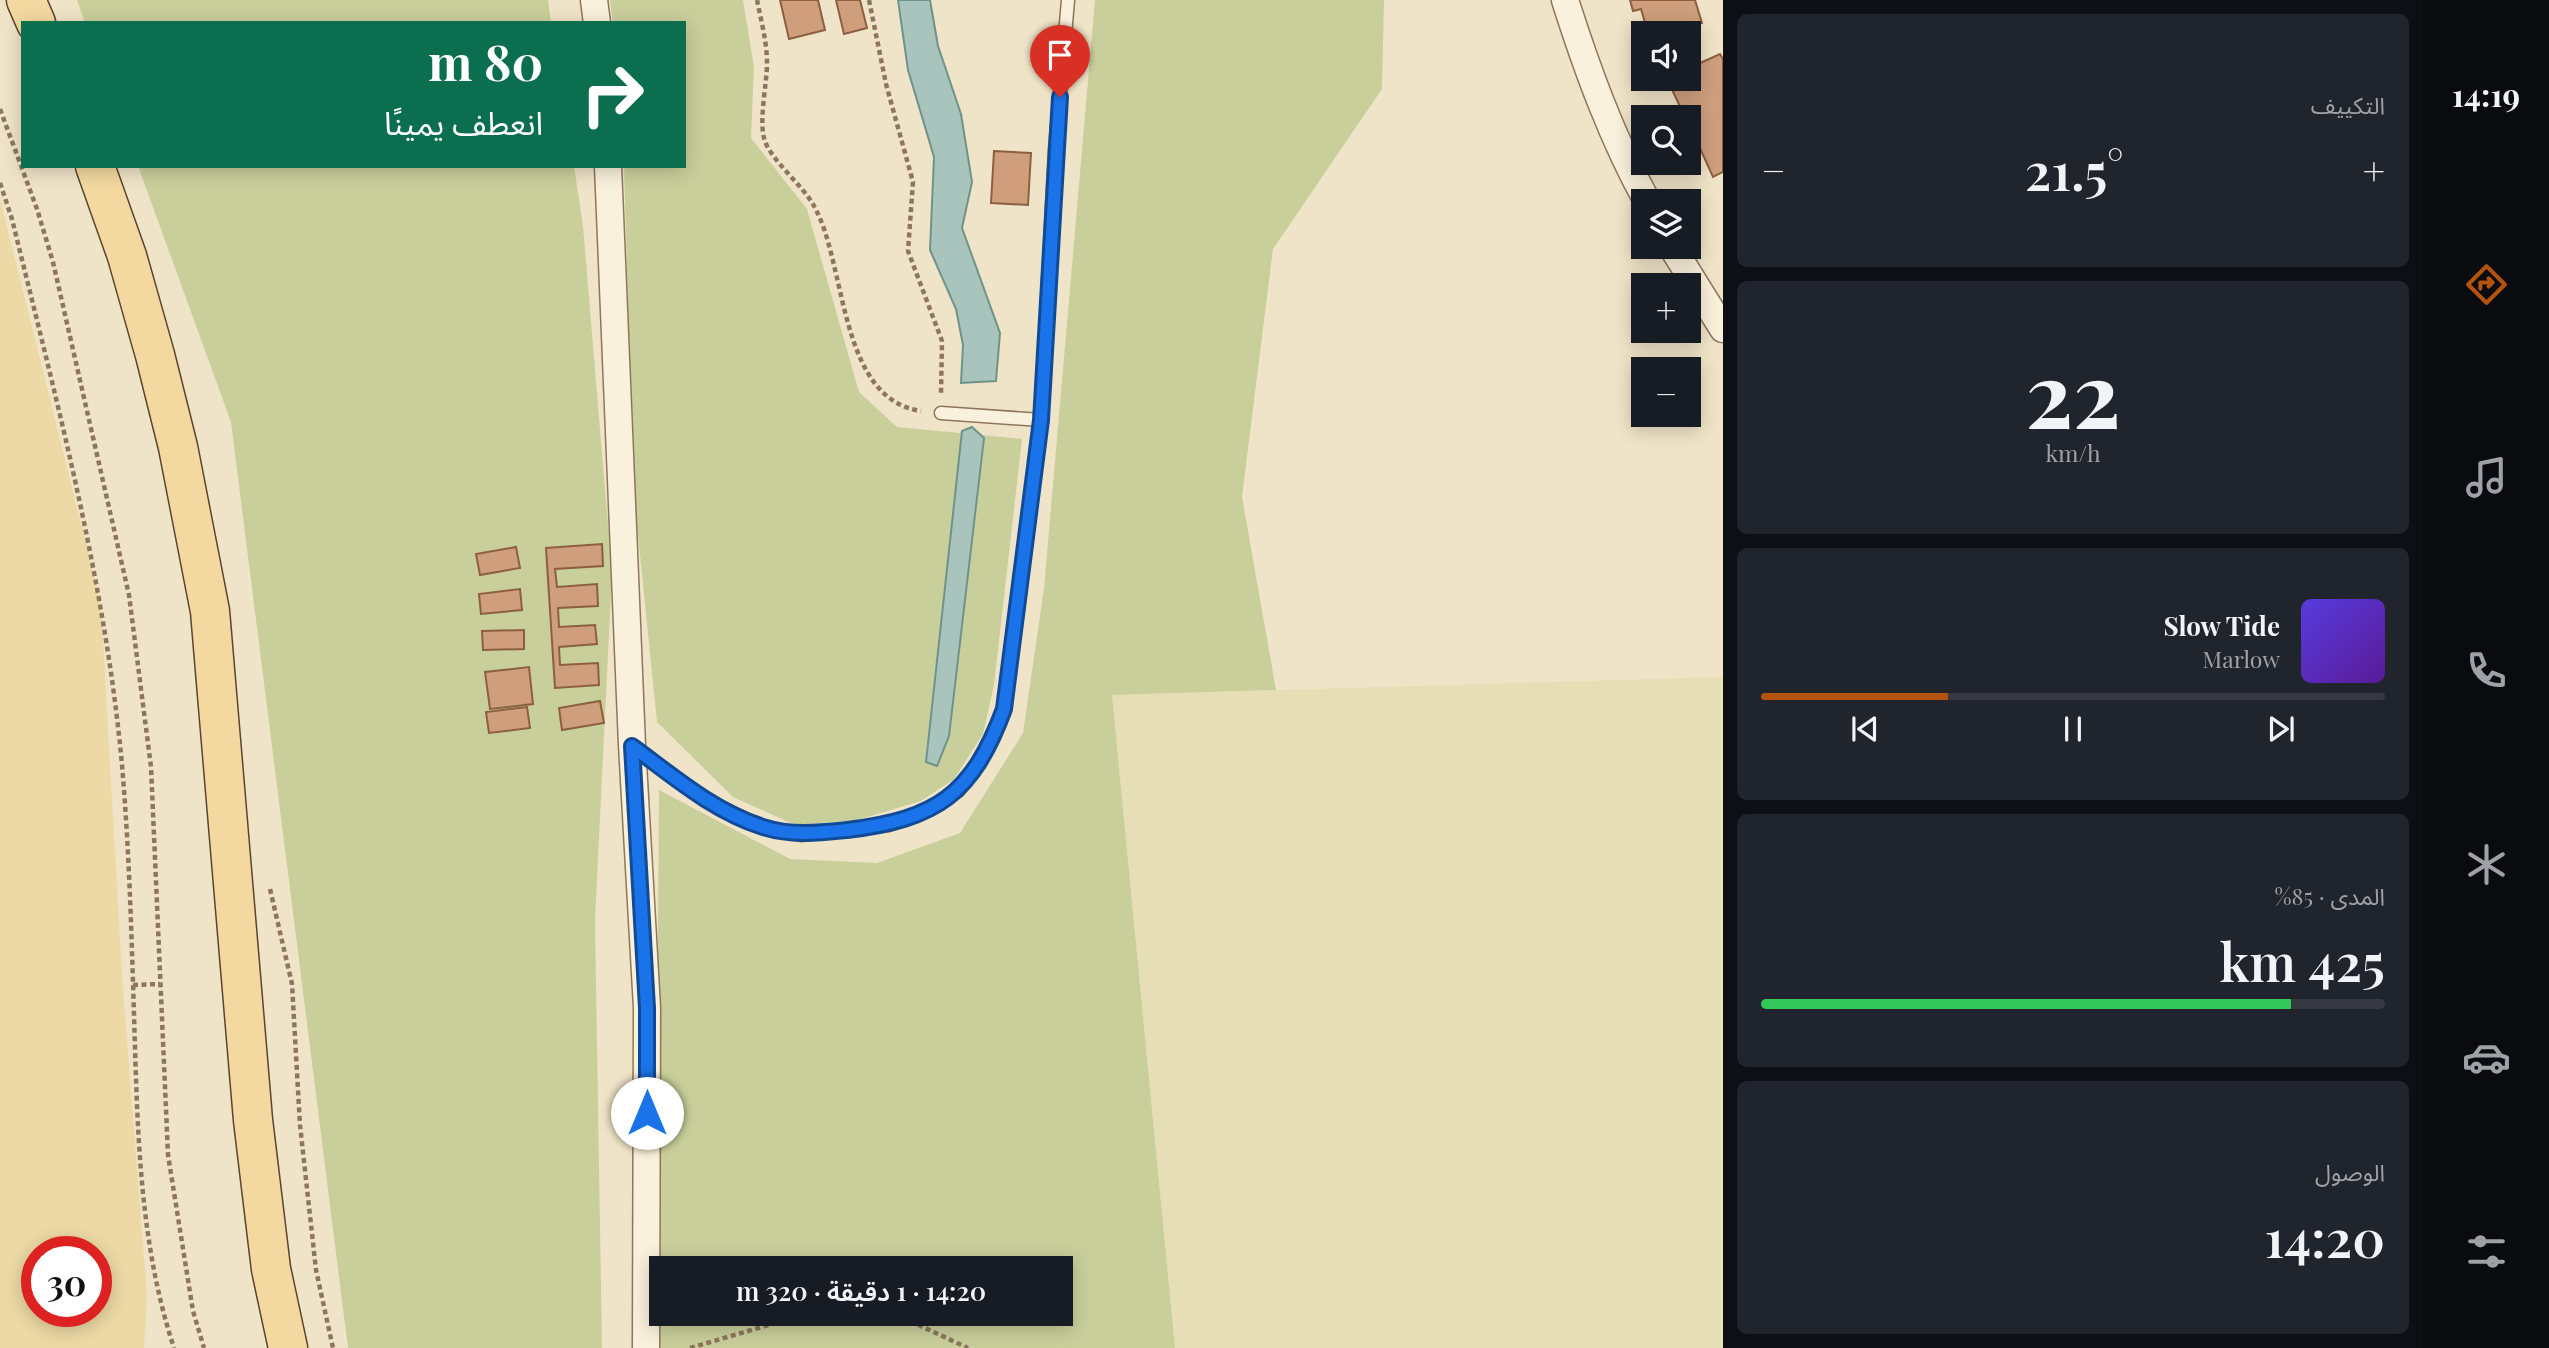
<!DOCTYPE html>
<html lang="ar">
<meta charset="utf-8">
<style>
:root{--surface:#171b24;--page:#20242c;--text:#f1f3f6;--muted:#9ea1a6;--line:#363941;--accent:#b45309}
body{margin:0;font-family:"Playfair Display","Noto Sans Arabic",serif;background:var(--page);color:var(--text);direction:rtl;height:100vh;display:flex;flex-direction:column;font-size:26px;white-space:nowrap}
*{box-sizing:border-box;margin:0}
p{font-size:23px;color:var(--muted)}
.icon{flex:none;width:38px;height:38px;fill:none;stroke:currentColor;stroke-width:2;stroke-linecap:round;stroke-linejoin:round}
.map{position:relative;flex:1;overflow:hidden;direction:ltr}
.details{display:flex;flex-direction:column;gap:14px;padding:14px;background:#0d0f14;width:700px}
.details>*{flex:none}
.guide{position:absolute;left:21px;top:21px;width:665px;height:147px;border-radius:0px;box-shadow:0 4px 18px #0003;direction:rtl;background:#0b6e4f;color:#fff;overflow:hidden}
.fabs{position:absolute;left:1631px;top:21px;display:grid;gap:14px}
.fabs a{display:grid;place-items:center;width:70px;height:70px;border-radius:0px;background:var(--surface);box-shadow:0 4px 18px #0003;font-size:35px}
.speed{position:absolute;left:21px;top:1236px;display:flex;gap:14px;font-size:35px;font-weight:700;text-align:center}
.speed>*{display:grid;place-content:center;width:91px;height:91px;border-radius:50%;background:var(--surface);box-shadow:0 4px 18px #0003;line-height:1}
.speed .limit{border:10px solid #d22;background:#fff;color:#111}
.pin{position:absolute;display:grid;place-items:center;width:60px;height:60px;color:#fff;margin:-72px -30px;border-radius:50% 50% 50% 0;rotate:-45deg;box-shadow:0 0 7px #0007}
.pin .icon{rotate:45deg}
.me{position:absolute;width:77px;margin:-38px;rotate:0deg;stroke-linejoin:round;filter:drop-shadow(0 0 5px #0008)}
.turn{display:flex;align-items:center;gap:24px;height:147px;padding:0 28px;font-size:32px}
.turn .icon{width:91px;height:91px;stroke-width:2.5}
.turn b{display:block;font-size:49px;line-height:60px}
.big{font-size:52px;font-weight:600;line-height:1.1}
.details .card{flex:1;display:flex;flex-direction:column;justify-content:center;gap:10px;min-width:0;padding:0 24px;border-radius:10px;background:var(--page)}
.details .dial{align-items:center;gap:0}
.dial b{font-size:91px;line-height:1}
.song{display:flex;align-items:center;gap:21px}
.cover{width:84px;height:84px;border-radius:10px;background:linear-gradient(135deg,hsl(250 70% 55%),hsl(270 70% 35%))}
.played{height:7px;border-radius:4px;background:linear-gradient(90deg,var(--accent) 30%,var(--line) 30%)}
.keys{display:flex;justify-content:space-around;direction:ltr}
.heat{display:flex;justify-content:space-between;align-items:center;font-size:38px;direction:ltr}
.charge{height:10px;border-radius:5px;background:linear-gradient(90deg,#34c759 85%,var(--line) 0)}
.trip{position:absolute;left:649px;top:1256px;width:424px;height:70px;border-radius:0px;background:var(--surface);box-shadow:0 4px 18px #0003;font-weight:600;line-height:70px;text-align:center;direction:rtl}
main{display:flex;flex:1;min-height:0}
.dock{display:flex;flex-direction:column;width:126px;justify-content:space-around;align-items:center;background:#090b0e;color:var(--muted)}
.dock .icon{width:49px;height:49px}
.dock .active{color:var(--accent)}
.dock b{font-size:32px;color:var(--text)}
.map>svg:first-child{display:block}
.farmland{fill:#e6deb5}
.green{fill:#c9cf9b;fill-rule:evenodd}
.sand{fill:#ecd9a5;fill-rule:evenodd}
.water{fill:#a9c4bc;stroke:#6f938a;stroke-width:2}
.building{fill:#cf9f7d;stroke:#8d5f41;stroke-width:2}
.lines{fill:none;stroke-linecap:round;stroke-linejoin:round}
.service-casing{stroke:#8d765c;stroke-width:15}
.minor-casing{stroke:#8d765c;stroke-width:29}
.primary-casing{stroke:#5b4430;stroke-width:41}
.path{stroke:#8d765c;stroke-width:4.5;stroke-dasharray:5 3.5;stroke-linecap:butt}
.service{stroke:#faf1dc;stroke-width:12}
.minor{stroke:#faf1dc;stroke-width:26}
.primary{stroke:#f3d9a0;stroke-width:38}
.route-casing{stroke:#114b97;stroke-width:18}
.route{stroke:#1a73e8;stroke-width:12}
</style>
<main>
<nav class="dock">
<b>14:19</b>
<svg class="icon active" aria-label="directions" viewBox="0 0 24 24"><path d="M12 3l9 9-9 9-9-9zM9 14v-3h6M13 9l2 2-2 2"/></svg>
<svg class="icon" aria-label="music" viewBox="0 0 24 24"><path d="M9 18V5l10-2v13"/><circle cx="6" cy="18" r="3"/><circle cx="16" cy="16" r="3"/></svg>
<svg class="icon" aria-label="phone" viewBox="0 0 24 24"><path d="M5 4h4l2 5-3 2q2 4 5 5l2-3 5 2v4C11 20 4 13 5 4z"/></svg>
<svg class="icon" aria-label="climate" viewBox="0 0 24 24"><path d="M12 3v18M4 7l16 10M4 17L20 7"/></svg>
<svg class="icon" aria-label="car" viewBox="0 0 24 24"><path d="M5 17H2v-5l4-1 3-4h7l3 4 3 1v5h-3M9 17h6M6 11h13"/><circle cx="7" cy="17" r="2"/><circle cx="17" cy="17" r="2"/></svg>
<svg class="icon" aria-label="filters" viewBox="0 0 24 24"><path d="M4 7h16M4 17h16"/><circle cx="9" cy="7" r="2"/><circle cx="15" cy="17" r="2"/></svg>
</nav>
<section class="details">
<div class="card"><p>التكييف</p>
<div class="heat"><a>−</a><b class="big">21.5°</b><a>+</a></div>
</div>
<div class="card dial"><b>22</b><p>km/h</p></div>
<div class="card">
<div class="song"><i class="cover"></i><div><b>Slow Tide</b><p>Marlow</p></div></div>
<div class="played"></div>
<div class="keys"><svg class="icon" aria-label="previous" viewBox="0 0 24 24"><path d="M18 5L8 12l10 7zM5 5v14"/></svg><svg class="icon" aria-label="pause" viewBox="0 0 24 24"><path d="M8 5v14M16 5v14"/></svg><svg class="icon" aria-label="next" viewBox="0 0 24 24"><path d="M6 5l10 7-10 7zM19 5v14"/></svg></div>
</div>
<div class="card"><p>المدى · 85%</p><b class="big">425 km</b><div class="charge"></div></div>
<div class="card"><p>الوصول</p><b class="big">14:20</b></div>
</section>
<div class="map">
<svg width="1723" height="1348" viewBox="0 0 1723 1348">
<rect width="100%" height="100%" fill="#f0e4c8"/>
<path class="farmland" d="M1723,677V1348H1175L1112,695Z"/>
<g class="green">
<path d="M77,0H548L551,23H85Z"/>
<path d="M610,0H743L754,67L751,138L807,209L859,392L897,427L1022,439L994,685L983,734L954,779L921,801L857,820L795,825L733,797L657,722L633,486L624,166H684V23H613Z"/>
<path d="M1095,0H1384L1382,89L1273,249L1242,497L1276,690L1112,695L1175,1348H655L659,790L790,859L877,863L960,833L1023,733L1044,588ZM662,1269H1060V1314H662Z"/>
<path d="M138,166H574L583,226L612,573L595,920L602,1348H348L231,422Z"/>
</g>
<path class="sand" d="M0,199L101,604L122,975L147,1297L144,1348H0ZM96,1251V1311H37V1251Z"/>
<g class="water">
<path d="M898,0H930L938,46L961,114L972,182L962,228L1000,333L996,381L961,383L963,345L956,309L930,250L934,157L908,70Z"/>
<path d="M972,427L984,438L949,736L937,766L926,762L962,431Z"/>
</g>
<g class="building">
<path d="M780,0H818L825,30L789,39Z"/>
<path d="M836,0H860L867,28L844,34Z"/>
<path d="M1630,0H1695L1702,23L1665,33H1648L1641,9L1633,11Z"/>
<path d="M1720,54L1723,59V172L1713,177L1689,124V117H1685L1667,79H1689V68Z"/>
<path d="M994,151L1031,153L1028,205L991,203Z"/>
<path d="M602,544L603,566L555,569L557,587L597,584L598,606L558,608L559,627L595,625L597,644L559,647L560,665L598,663L599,685L555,688L546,548Z"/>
<path d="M516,547L520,568L480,575L476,554Z"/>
<path d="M520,589L522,610L481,614L479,594Z"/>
<path d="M524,630V649L483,650L482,631Z"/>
<path d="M529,667L533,704L490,709L485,672Z"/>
<path d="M600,701L604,723L562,730L559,708Z"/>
<path d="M527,707L530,728L489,733L486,712Z"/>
</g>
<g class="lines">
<g class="service-casing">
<g id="service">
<path d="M941,413L1041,420"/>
<path d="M632,746L705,800L763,827L801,835L889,825L921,814L958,791L980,763L1004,709L1041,420L1055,150L1068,0"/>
</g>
</g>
<g class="minor-casing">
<g id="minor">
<path d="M594,0L597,23"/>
<path d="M1565,0C1587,69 1612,138 1647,201"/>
<path d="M608,166L632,745L647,1008L646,1348"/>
<path d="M1672,247L1723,329"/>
</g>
</g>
<g class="primary-casing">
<g id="primary">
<path d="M26,0L36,23"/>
<path d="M95,166L127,256L155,355L178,447L210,611L253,1120L271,1269L288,1348"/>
</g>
</g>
<g class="path">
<path d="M757,0C761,20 767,42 767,63C767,84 759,118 764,138C769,159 803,185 814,206C847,264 838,399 921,411"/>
<path d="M869,0L886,84L913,182L908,251L942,341L941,394"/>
<path d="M0,109L37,209L53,262L129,595L151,767L168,1155L193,1311L204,1348"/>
<path d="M0,183L12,219C56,399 105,580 122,765C130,859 132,953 135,1047C138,1148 142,1251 174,1348"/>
<path d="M270,889L292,984L300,1125L316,1270L333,1348"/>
<path d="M133,985L160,984"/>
<path d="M895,1314L968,1348"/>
<path d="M690,1348L806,1314"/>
</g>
<use href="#service" class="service"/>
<use href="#minor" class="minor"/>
<use href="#primary" class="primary"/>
</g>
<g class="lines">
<g class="route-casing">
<path id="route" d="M647,1113V1008L632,746C673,776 713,811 763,827C791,836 818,833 847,830C937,819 972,795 1004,709L1041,420L1060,97"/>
</g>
<use href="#route" class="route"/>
</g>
</svg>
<div class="fabs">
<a><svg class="icon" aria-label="sound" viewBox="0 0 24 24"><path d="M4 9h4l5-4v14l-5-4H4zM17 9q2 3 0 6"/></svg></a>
<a><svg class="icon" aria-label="search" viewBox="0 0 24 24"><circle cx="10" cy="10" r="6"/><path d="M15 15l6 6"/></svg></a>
<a><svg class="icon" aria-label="layers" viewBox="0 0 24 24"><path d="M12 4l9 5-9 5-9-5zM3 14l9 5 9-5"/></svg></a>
<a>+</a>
<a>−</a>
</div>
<div class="speed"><div class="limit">30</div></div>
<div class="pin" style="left:1060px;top:97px;background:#d93025"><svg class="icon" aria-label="arrive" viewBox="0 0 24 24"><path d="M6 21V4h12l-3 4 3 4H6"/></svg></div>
<svg class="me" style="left:647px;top:1113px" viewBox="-20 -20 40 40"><circle r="19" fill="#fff"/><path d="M0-13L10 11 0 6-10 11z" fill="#1a73e8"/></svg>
<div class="trip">14:20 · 1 دقيقة · 320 m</div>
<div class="guide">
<div class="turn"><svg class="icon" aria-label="right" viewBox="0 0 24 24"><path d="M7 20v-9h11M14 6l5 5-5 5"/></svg><div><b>80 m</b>انعطف يمينًا</div></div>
</div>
</div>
</main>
